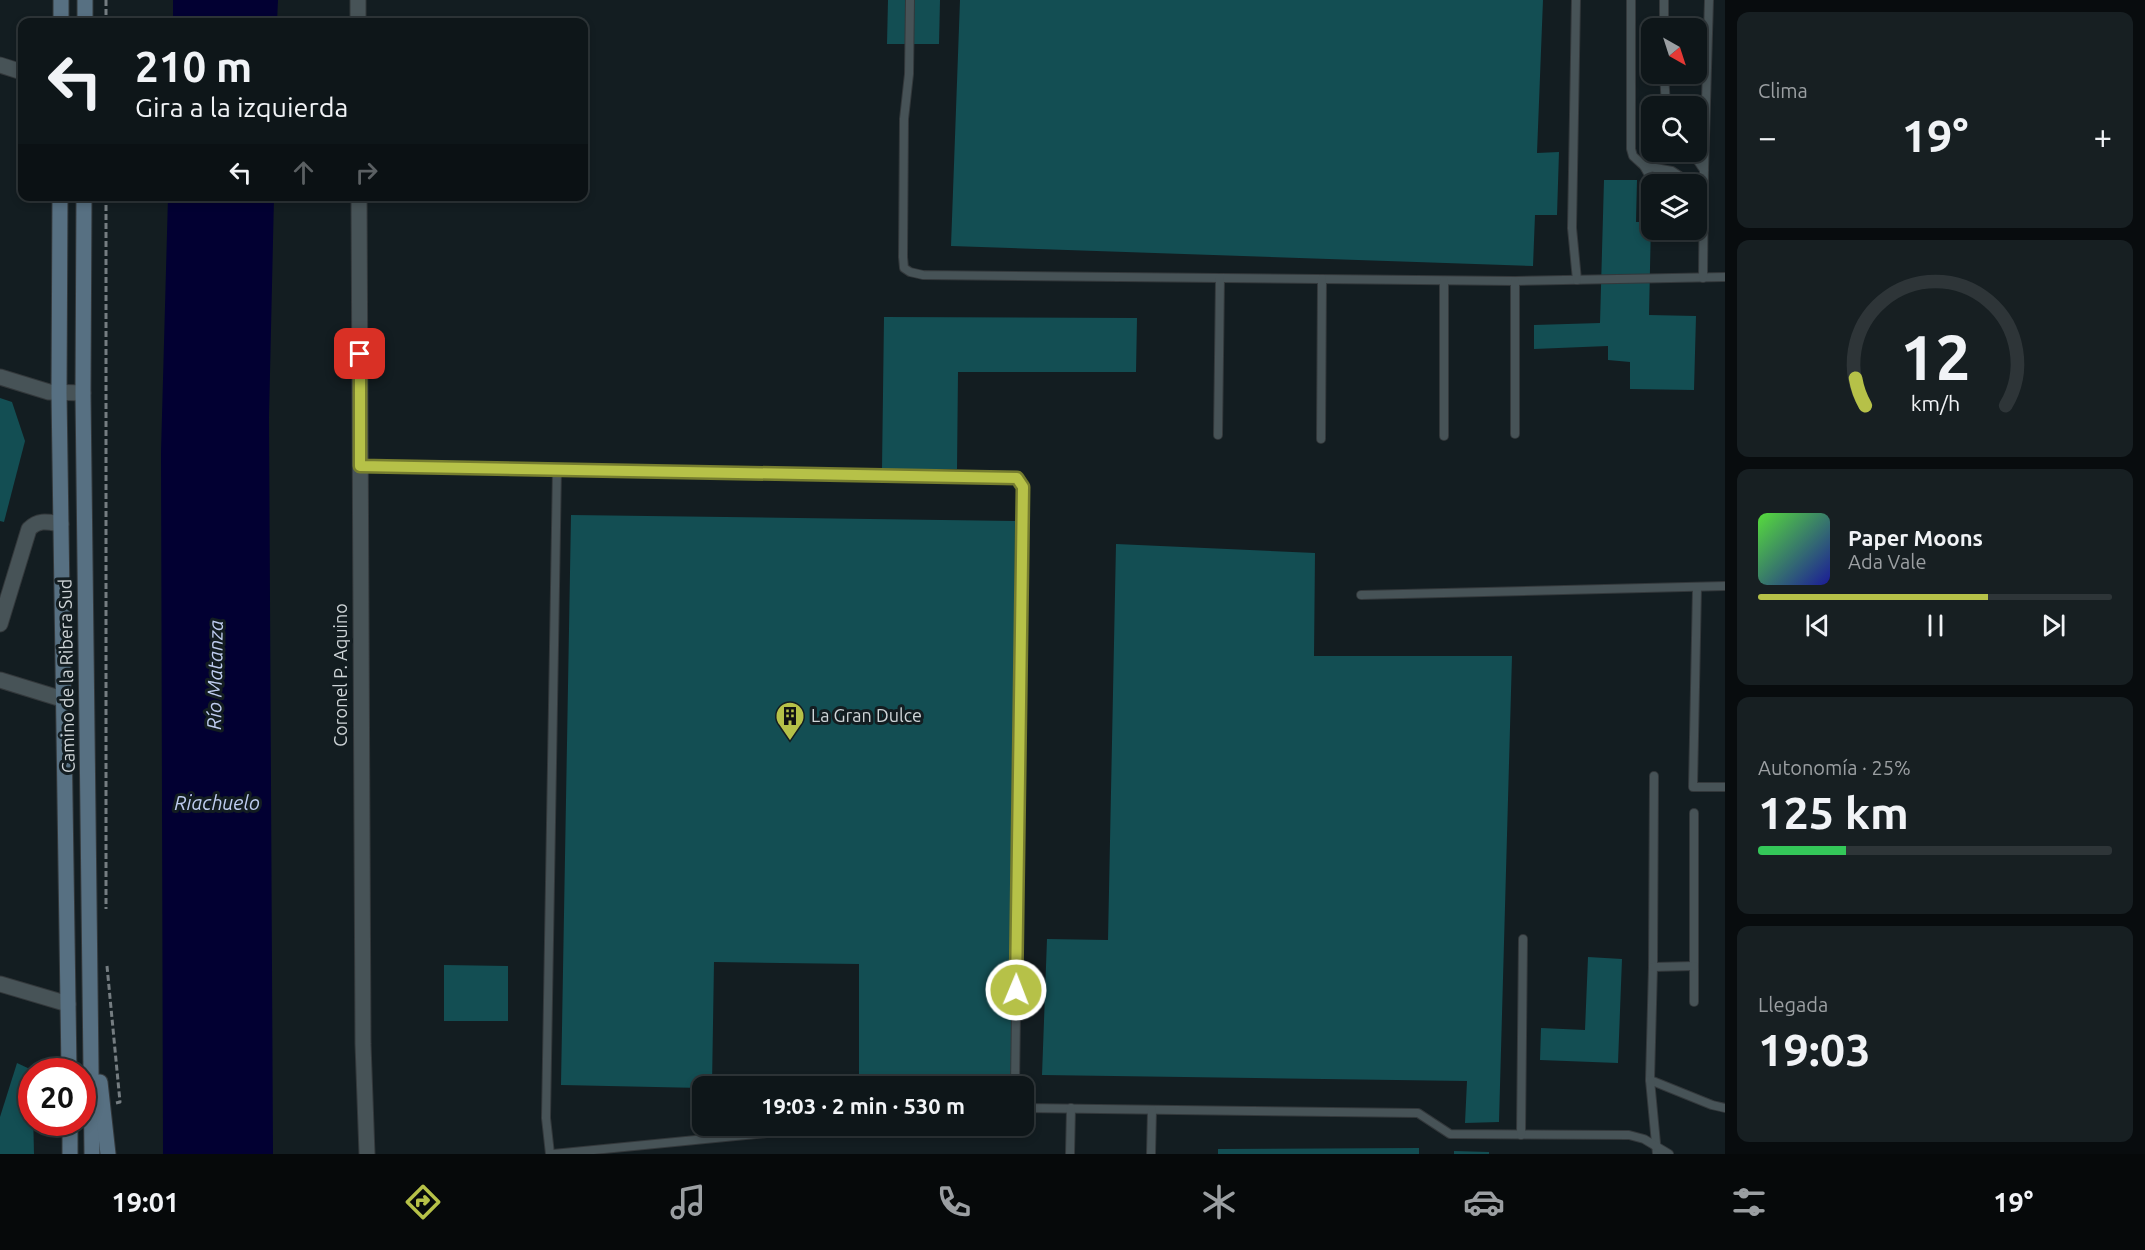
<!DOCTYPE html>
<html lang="es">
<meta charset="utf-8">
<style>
:root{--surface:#0e1619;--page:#171f22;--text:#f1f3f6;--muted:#9b9fa2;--line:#2e3538;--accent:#b6c148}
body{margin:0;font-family:Ubuntu,sans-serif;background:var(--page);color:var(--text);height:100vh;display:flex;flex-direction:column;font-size:22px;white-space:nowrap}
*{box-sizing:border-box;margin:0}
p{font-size:20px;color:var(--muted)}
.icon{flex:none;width:33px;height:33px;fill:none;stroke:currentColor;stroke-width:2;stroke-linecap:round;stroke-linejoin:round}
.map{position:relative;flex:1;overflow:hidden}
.drawer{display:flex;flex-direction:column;gap:12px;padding:12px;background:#080c0e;width:420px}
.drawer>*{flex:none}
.guide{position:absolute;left:18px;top:18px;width:570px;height:183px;border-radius:12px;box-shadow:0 3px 9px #0003,0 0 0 2px var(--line);background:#0e1619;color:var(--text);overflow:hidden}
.needle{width:39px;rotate:141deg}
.controls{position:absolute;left:1641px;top:18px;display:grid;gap:12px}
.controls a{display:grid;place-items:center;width:66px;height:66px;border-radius:12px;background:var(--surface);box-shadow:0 3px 9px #0003,0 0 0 2px var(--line);font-size:30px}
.speed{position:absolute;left:18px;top:1058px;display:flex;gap:12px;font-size:30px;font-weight:700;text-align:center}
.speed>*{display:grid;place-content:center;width:78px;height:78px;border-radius:50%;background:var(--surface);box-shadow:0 3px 9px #0003,0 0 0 2px var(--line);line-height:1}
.speed .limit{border:9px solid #d22;background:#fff;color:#111}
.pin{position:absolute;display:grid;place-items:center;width:51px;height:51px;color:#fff;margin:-26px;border-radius:12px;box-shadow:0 3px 9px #0006}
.me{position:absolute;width:66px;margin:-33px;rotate:1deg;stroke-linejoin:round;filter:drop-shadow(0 0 4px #0008)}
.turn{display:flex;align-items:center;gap:21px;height:126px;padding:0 18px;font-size:27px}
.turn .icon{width:78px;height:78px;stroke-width:2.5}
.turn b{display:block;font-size:42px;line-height:51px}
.lanes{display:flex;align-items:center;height:57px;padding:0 18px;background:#0003;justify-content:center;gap:30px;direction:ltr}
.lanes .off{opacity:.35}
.big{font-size:45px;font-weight:600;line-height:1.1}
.drawer .widget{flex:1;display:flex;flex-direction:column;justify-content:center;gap:9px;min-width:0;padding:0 21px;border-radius:12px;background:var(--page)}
.drawer .dial{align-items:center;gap:0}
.dial svg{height:156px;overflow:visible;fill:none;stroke:var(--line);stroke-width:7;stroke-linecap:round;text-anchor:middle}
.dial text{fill:var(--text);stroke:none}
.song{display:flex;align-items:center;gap:18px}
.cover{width:72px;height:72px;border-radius:9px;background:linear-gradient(135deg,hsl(110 70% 55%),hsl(240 70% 35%))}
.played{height:6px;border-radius:3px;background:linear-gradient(90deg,var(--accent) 65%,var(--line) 65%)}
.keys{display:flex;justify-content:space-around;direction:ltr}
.heat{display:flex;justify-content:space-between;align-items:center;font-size:33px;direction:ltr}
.charge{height:9px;border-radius:4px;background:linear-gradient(90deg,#34c759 25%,var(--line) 0)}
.trip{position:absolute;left:692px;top:1076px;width:342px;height:60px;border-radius:12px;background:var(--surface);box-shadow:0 3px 9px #0003,0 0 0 2px var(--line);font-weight:600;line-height:60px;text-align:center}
.dock{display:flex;height:96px;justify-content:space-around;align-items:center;background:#06090a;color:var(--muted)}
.dock .icon{width:42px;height:42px}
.dock .current{color:var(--accent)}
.dock b{font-size:27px;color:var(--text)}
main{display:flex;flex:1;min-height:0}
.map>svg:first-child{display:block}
.water{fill:#020032}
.building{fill:#134e53}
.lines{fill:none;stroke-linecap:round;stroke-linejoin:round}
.service-casing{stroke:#33383b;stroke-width:10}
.minor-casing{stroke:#33383b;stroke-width:17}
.tertiary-casing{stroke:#33383b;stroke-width:17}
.secondary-casing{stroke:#33383b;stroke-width:17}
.path{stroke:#757d81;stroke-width:3;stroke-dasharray:6 3;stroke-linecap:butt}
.service{stroke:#475357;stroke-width:8}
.minor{stroke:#475357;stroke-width:15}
.tertiary{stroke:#475357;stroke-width:15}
.secondary{stroke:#577082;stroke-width:15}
.route-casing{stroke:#767d2f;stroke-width:15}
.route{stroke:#b6c148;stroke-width:10}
.labels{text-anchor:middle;stroke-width:6;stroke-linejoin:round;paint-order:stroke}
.street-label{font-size:18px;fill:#cfd5d8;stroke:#131d21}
.poi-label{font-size:18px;fill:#cfd5d8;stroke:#131d21;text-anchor:start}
.water-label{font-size:20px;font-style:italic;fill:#beccef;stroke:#131d21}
</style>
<main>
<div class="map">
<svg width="1725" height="1154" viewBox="0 0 1725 1154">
<rect width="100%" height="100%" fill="#131d21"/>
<g class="water">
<path d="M173,0H278L277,22H173Z"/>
<path d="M168,197H274L269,417L273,1154H163L161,452Z"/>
</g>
<g class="building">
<path d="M888,0H940L939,44H887Z"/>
<path d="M960,0H1543L1537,153L1559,152L1557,215H1535L1533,266L951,246Z"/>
<path d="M1604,180H1637L1636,222H1651L1649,315L1696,316L1694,390L1630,389V362L1608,360V346L1534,349V325L1600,323Z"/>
<path d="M884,317L1137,318L1136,372H958L957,469H882Z"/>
<path d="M0,398L12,402L25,441L4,522L0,521Z"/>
<path d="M571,515L1015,521L1011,1086H859V964L714,962L712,1086H702V1088L561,1085Z"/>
<path d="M1116,544L1315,553L1314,656H1512L1499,1122L1465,1123L1467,1081L1042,1075L1047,939L1108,940Z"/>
<path d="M1588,957L1622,959L1618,1063L1540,1060L1541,1028L1585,1030Z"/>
<path d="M444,965L508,966V1021H444Z"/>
<path d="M17,1063L32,1070L34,1154H0V1117Z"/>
<path d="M1419,1148V1154H1218V1149Z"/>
<path d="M1454,1151L1489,1152V1154H1454Z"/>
</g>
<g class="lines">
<g class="service-casing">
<g id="service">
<path d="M910,0L909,74L904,119L903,257L904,268L910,272L923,275L1515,281L1725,277"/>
<path d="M1576,0L1572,228L1577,280"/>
<path d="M1631,0V149L1633,156L1644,166L1654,184"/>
<path d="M1664,28V0"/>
<path d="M1664,74L1666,106"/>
<path d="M1692,152L1704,170"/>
<path d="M1644,166L1672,171L1686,180L1687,184"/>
<path d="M1703,278L1704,170L1709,0"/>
<path d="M1515,434V281"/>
<path d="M1218,435L1220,278"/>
<path d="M1444,436V281"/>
<path d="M1321,439L1322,279"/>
<path d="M360,466L1017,478L1023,487L1015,1086"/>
<path d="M1697,588L1693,787H1725"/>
<path d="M1361,595L1725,586"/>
<path d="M1654,776L1653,967L1650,1080L1712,1105L1725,1108"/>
<path d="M1694,813V1002"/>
<path d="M1653,967L1694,966"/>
<path d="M1650,1080L1657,1154"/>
<path d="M1023,1108L1418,1113L1450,1134L1629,1135L1644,1139L1669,1154"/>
<path d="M1521,1135L1523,939"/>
<path d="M550,1154L546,1118L557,469"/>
<path d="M553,1154L848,1125"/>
<path d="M1070,1154L1071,1108"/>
<path d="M1151,1154L1152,1110"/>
</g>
</g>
<g class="minor-casing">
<g id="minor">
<path d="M0,65L22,72"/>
<path d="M0,377L49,392L83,393"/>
<path d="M0,624L29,529C39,519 48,522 61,524"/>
<path d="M0,680L62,699"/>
<path d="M0,984L68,1004"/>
</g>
</g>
<g class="tertiary-casing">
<g id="tertiary">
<path d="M358,0V22"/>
<path d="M359,196L363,1044L367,1154"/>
</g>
</g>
<g class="secondary-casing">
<g id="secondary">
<path d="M61,22V0"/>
<path d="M85,22V0"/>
<path d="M60,196L59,393L69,1071"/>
<path d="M84,196L83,393L92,1154"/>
<path d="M100,1082L108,1154"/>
<path d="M70,1122V1154"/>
</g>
</g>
<g class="path">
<path d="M106,0V22"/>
<path d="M106,196V909"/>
<path d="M107,966L120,1102L116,1103"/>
</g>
<use href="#service" class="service"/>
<use href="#minor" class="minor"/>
<use href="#tertiary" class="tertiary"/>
<use href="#secondary" class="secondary"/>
</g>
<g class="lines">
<g class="route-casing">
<path id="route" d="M360,354V466L1017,478L1023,487L1016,990"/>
</g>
<use href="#route" class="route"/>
</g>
<defs>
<g id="building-pin" transform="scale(1.5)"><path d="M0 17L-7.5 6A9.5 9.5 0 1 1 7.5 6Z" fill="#b6c148" stroke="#131d21"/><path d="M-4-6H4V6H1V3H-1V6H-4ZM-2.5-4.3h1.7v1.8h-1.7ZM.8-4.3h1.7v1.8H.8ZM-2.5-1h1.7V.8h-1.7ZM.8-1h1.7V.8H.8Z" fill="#111"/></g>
</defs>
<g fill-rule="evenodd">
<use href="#building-pin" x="790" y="716"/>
</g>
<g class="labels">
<g class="street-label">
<text transform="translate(341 675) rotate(-90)" y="6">Coronel P. Aquino</text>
<text transform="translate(67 676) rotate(-91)" y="6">Camino de la Ribera Sud</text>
</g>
<g class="poi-label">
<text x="811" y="722">La Gran Dulce</text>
</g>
<g class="water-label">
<text transform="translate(215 675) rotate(-89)" y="7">Río Matanza</text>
<text x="217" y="810">Riachuelo</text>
</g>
</g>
</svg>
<div class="controls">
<a><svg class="needle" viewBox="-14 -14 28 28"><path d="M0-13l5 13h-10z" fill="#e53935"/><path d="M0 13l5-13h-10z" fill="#9b9fa2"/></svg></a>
<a><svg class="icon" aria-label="search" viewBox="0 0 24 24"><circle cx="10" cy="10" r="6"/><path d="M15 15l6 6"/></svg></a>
<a><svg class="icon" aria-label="layers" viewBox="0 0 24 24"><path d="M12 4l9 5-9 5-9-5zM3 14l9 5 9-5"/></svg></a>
</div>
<div class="speed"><div class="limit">20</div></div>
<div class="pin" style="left:360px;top:354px;background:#d93025"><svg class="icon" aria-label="arrive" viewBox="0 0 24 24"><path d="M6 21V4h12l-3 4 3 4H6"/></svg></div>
<svg class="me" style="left:1016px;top:990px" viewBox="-20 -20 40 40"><circle r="17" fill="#b6c148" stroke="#fff" stroke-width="3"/><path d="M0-11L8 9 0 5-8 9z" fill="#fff"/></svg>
<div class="trip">19:03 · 2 min · 530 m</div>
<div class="guide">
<div class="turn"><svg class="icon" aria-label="left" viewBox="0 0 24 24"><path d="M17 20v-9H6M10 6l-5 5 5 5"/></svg><div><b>210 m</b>Gira a la izquierda</div></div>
<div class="lanes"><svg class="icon" aria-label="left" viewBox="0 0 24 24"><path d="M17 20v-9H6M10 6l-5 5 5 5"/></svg><svg class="icon off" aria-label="ahead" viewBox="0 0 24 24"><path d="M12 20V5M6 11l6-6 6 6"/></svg><svg class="icon off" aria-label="right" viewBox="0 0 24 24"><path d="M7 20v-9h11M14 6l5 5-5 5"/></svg></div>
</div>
</div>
<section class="drawer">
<div class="widget"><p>Clima</p>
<div class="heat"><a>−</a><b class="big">19°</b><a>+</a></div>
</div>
<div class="widget dial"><svg viewBox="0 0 100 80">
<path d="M14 69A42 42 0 1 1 86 69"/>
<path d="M14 69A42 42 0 0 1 9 55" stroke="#b6c148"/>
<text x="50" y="56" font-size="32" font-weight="700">12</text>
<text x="50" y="72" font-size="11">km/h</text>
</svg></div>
<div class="widget">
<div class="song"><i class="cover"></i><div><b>Paper Moons</b><p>Ada Vale</p></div></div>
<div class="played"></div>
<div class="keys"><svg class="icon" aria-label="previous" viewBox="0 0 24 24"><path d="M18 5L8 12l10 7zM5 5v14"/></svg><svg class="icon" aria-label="pause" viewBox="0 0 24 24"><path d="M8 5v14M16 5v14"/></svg><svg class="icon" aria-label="next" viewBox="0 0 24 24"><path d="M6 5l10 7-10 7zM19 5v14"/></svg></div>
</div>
<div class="widget"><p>Autonomía · 25%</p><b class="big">125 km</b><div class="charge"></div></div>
<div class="widget"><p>Llegada</p><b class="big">19:03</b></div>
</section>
</main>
<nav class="dock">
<b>19:01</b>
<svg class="icon current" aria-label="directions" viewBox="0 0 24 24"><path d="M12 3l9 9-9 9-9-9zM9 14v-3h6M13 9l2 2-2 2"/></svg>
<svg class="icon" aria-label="music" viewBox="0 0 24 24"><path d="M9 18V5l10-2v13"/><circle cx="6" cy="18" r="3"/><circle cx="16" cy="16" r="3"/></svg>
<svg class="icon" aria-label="phone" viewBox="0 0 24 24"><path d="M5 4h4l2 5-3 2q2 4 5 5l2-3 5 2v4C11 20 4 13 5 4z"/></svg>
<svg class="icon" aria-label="climate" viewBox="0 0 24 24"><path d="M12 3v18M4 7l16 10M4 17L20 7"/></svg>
<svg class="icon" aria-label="car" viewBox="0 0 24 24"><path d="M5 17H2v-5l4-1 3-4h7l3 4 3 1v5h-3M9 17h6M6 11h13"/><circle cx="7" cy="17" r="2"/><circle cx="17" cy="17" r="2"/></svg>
<svg class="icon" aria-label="filters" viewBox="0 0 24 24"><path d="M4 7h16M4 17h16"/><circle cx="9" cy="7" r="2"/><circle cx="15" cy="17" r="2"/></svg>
<b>19°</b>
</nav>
